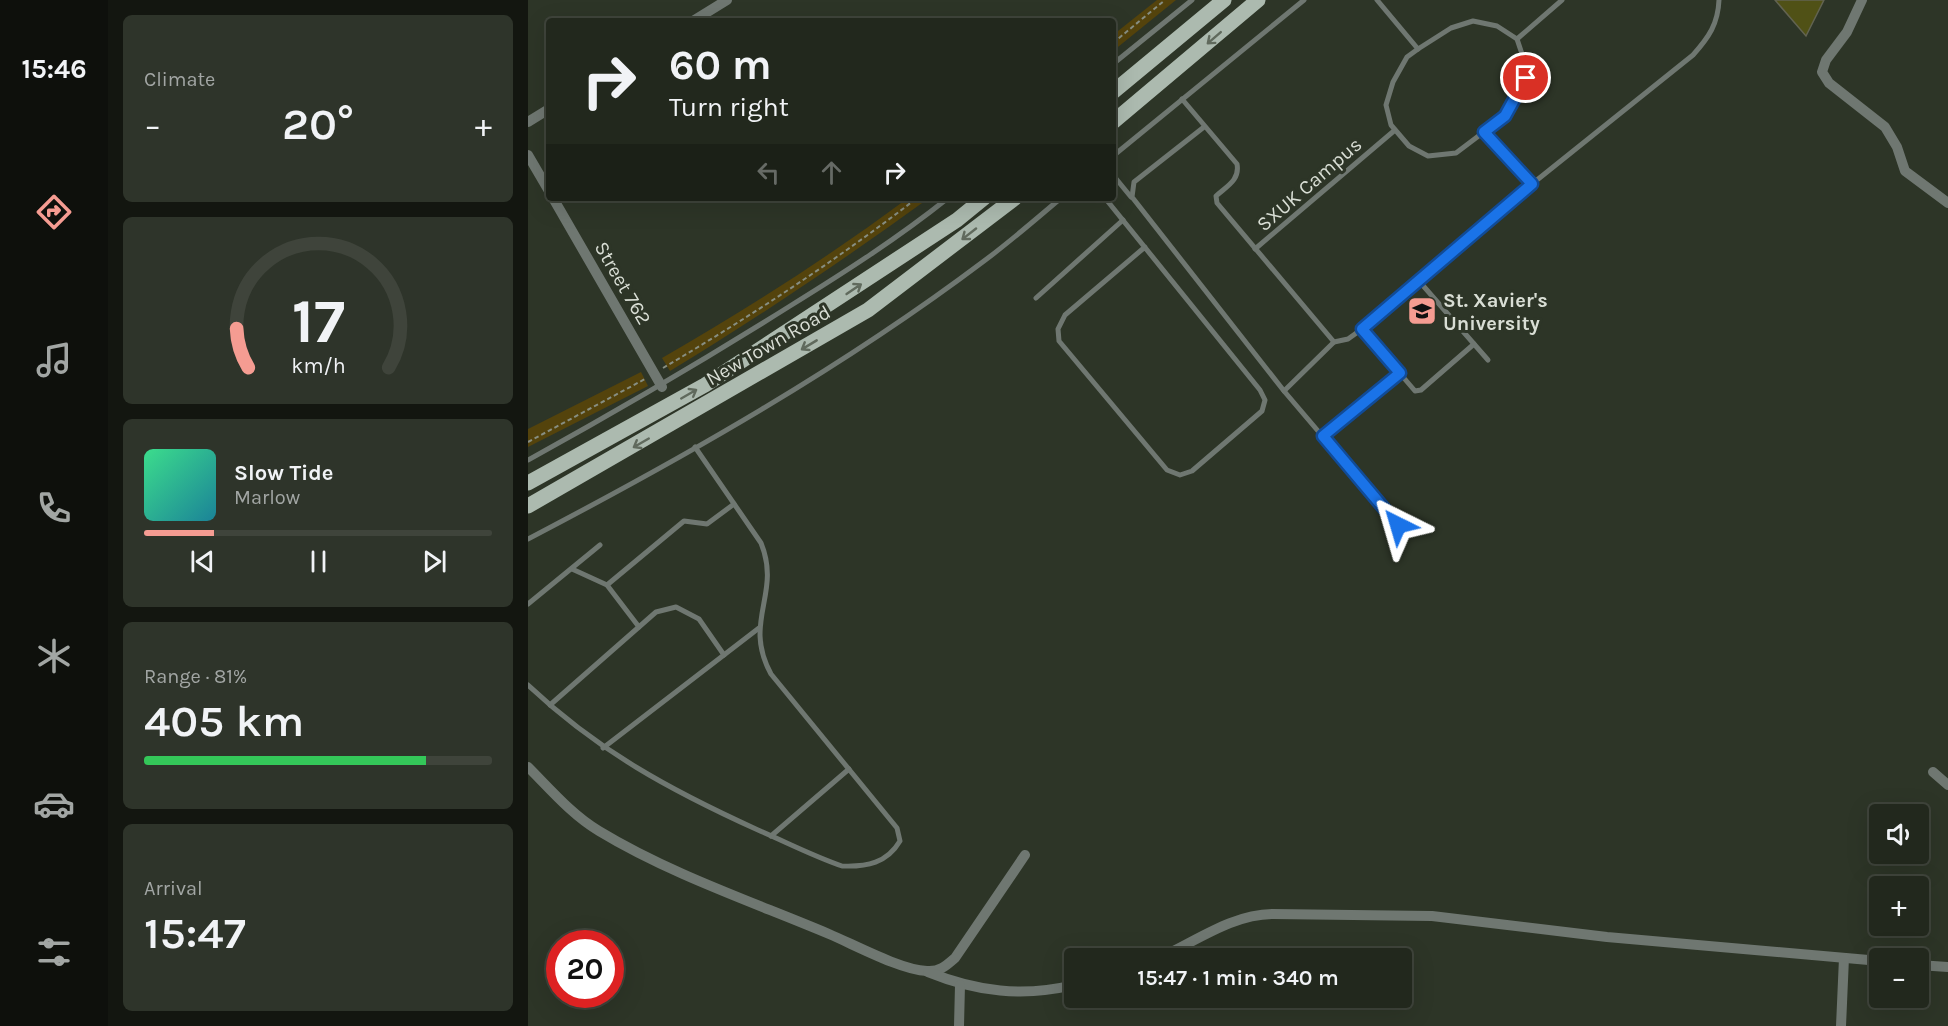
<!DOCTYPE html>
<meta charset="utf-8">
<style>
:root{--surface:#22281d;--page:#2e342a;--text:#f1f3f6;--muted:#a2a6a4;--line:#3f443b;--accent:#f59c92}
body{margin:0;font-family:Karla,sans-serif;background:var(--page);color:var(--text);height:100vh;display:flex;flex-direction:column;font-size:22px;white-space:nowrap}
*{box-sizing:border-box;margin:0}
p{font-size:20px;color:var(--muted)}
.icon{flex:none;width:33px;height:33px;fill:none;stroke:currentColor;stroke-width:2;stroke-linecap:round;stroke-linejoin:round}
.map{position:relative;flex:1;overflow:hidden}
.side{display:flex;flex-direction:column;gap:15px;padding:15px;background:#131610;width:420px}
.side>*{flex:none}
.banner{position:absolute;left:18px;top:18px;width:570px;height:183px;border-radius:6px;box-shadow:0 6px 24px #0002,0 0 0 2px var(--line);background:#22281d;color:var(--text);overflow:hidden}
.controls{position:absolute;left:1341px;top:804px;display:grid;gap:12px}
.controls a{display:grid;place-items:center;width:60px;height:60px;border-radius:6px;background:var(--surface);box-shadow:0 6px 24px #0002,0 0 0 2px var(--line);font-size:30px}
.speed{position:absolute;left:18px;top:930px;display:flex;gap:12px;font-size:30px;font-weight:700;text-align:center}
.speed>*{display:grid;place-content:center;width:78px;height:78px;border-radius:50%;background:var(--surface);box-shadow:0 6px 24px #0002,0 0 0 2px var(--line);line-height:1}
.speed .limit{border:9px solid #d22;background:#fff;color:#111}
.pin{position:absolute;display:grid;place-items:center;width:51px;height:51px;color:#fff;margin:-26px;border:3px solid #fff;border-radius:50%;box-shadow:0 2px 6px #0007}
.me{position:absolute;width:66px;margin:-33px;rotate:320deg;stroke-linejoin:round;filter:drop-shadow(0 0 4px #0008)}
.turn{display:flex;align-items:center;gap:21px;height:126px;padding:0 24px;font-size:27px}
.turn .icon{width:78px;height:78px;stroke-width:2.5}
.turn b{display:block;font-size:42px;line-height:51px}
.lanes{display:flex;align-items:center;height:57px;padding:0 24px;background:#0003;justify-content:center;gap:30px;direction:ltr}
.lanes .off{opacity:.35}
.big{font-size:45px;font-weight:600;line-height:1.1}
.side .card{flex:1;display:flex;flex-direction:column;justify-content:center;gap:9px;min-width:0;padding:0 21px;border-radius:9px;background:var(--page)}
.side .dial{align-items:center;gap:0}
.dial svg{height:156px;overflow:visible;fill:none;stroke:var(--line);stroke-width:7;stroke-linecap:round;text-anchor:middle}
.dial text{fill:var(--text);stroke:none}
.song{display:flex;align-items:center;gap:18px}
.cover{width:72px;height:72px;border-radius:9px;background:linear-gradient(135deg,hsl(150 70% 55%),hsl(190 70% 35%))}
.played{height:6px;border-radius:3px;background:linear-gradient(90deg,var(--accent) 20%,var(--line) 20%)}
.keys{display:flex;justify-content:space-around;direction:ltr}
.heat{display:flex;justify-content:space-between;align-items:center;font-size:33px;direction:ltr}
.charge{height:9px;border-radius:4px;background:linear-gradient(90deg,#34c759 81%,var(--line) 0)}
.trip{position:absolute;left:536px;top:948px;width:348px;height:60px;border-radius:6px;background:var(--surface);box-shadow:0 6px 24px #0002,0 0 0 2px var(--line);font-weight:600;line-height:60px;text-align:center}
main{display:flex;flex:1;min-height:0}
.menu{display:flex;flex-direction:column;width:108px;justify-content:space-around;align-items:center;background:#0e100c;color:var(--muted)}
.menu .icon{width:42px;height:42px}
.menu .selected{color:var(--accent)}
.menu b{font-size:27px;color:var(--text)}
.map>svg:first-child{display:block}
.green{fill:#54430c}
.building{fill:#505116;stroke:#626351;stroke-width:1.5}
.lines{fill:none;stroke-linecap:round;stroke-linejoin:round}
.path{stroke:#878e82;stroke-width:2;stroke-dasharray:4.5 3;stroke-linecap:butt}
.service{stroke:#6f7771;stroke-width:5}
.minor{stroke:#6f7771;stroke-width:10}
.primary{stroke:#acbaaf;stroke-width:15}
.oneway{stroke:#606a5d}
.route-casing{stroke:#114b97;stroke-width:15}
.route{stroke:#1a73e8;stroke-width:10}
.labels{text-anchor:middle;stroke-width:6;stroke-linejoin:round;paint-order:stroke}
.street-label{font-size:20px;fill:#d9ded5;stroke:#2d3527}
.poi-label{font-size:20px;font-weight:bold;fill:#d9ded5;stroke:#2d3527;text-anchor:start}
</style>
<main>
<nav class="menu">
<b>15:46</b>
<svg class="icon selected" aria-label="directions" viewBox="0 0 24 24"><path d="M12 3l9 9-9 9-9-9zM9 14v-3h6M13 9l2 2-2 2"/></svg>
<svg class="icon" aria-label="music" viewBox="0 0 24 24"><path d="M9 18V5l10-2v13"/><circle cx="6" cy="18" r="3"/><circle cx="16" cy="16" r="3"/></svg>
<svg class="icon" aria-label="phone" viewBox="0 0 24 24"><path d="M5 4h4l2 5-3 2q2 4 5 5l2-3 5 2v4C11 20 4 13 5 4z"/></svg>
<svg class="icon" aria-label="climate" viewBox="0 0 24 24"><path d="M12 3v18M4 7l16 10M4 17L20 7"/></svg>
<svg class="icon" aria-label="car" viewBox="0 0 24 24"><path d="M5 17H2v-5l4-1 3-4h7l3 4 3 1v5h-3M9 17h6M6 11h13"/><circle cx="7" cy="17" r="2"/><circle cx="17" cy="17" r="2"/></svg>
<svg class="icon" aria-label="filters" viewBox="0 0 24 24"><path d="M4 7h16M4 17h16"/><circle cx="9" cy="7" r="2"/><circle cx="15" cy="17" r="2"/></svg>
</nav>
<section class="side">
<div class="card"><p>Climate</p>
<div class="heat"><a>−</a><b class="big">20°</b><a>+</a></div>
</div>
<div class="card dial"><svg viewBox="0 0 100 80">
<path d="M14 69A42 42 0 1 1 86 69"/>
<path d="M14 69A42 42 0 0 1 8 49" stroke="#f59c92"/>
<text x="50" y="56" font-size="32" font-weight="700">17</text>
<text x="50" y="72" font-size="11">km/h</text>
</svg></div>
<div class="card">
<div class="song"><i class="cover"></i><div><b>Slow Tide</b><p>Marlow</p></div></div>
<div class="played"></div>
<div class="keys"><svg class="icon" aria-label="previous" viewBox="0 0 24 24"><path d="M18 5L8 12l10 7zM5 5v14"/></svg><svg class="icon" aria-label="pause" viewBox="0 0 24 24"><path d="M8 5v14M16 5v14"/></svg><svg class="icon" aria-label="next" viewBox="0 0 24 24"><path d="M6 5l10 7-10 7zM19 5v14"/></svg></div>
</div>
<div class="card"><p>Range · 81%</p><b class="big">405 km</b><div class="charge"></div></div>
<div class="card"><p>Arrival</p><b class="big">15:47</b></div>
</section>
<div class="map">
<svg width="1420" height="1026" viewBox="0 0 1420 1026">
<rect width="100%" height="100%" fill="#2d3527"/>
<g class="green">
<path d="M629,0H648L585,51V35Z"/>
<path d="M380,198H401C317,259 231,317 142,371L134,358C219,309 302,256 380,198Z"/>
<path d="M113,372L120,386L0,447V429Z"/>
</g>
<path class="building" d="M1247,0H1296L1278,36Z"/>
<g class="lines">
<g class="path">
<path d="M585,43L637,0"/>
<path d="M135,368C223,316 309,260 389,198"/>
<path d="M0,442L117,379"/>
</g>
<g class="service">
<path d="M849,0L890,49"/>
<path d="M945,21L969,26L989,39L996,60L998,78L977,116L928,153L900,156L881,146L863,125L858,105L865,82L879,57L890,49L923,28Z"/>
<path d="M989,39L1034,0"/>
<path d="M585,64L664,0"/>
<path d="M654,99L709,164C712,180 699,186 688,196L689,203L806,342L820,339L834,329L1004,184"/>
<path d="M676,127L606,182L604,197L756,391L870,525"/>
<path d="M956,132L1004,184L1165,55C1181,37 1190,24 1191,0"/>
<path d="M585,156L776,0"/>
<path d="M585,175L603,197"/>
<path d="M577,198L732,390L737,400L734,411L664,471L652,475L639,470L531,341L530,329L537,315L617,247"/>
<path d="M727,249L867,130"/>
<path d="M891,281L960,360"/>
<path d="M508,298L595,220"/>
<path d="M834,329L887,391L893,390L946,344"/>
<path d="M756,391L806,342"/>
<path d="M795,436L872,373"/>
<path d="M0,460C89,411 176,360 262,306C317,272 370,238 420,198"/>
<path d="M0,539C157,457 314,368 456,261C483,241 508,219 533,198"/>
<path d="M44,569L79,585L111,627"/>
<path d="M79,585L156,521L179,524L206,504"/>
<path d="M0,604L72,545"/>
<path d="M0,685C70,751 142,790 230,830C258,842 285,856 314,866C339,867 359,863 372,841L369,828L243,674C214,621 254,594 233,543L167,447"/>
<path d="M22,705L128,612L148,607L171,619L196,655"/>
<path d="M75,748L231,628"/>
<path d="M243,836L321,769"/>
</g>
<g class="minor">
<path d="M1334,0L1319,32L1298,60L1294,72L1301,83L1357,127L1369,147L1377,171L1420,203"/>
<path d="M165,21L199,0"/>
<path d="M0,122L21,109"/>
<path d="M0,155L21,191"/>
<path d="M25,198L134,387"/>
<path d="M0,767C22,789 44,815 71,831C142,874 225,902 301,934C327,945 373,970 399,971C412,972 419,965 427,958L497,855"/>
<path d="M1405,772L1420,785"/>
<path d="M631,958C667,942 704,914 745,914L904,916L1079,937L1352,961"/>
<path d="M1390,965L1420,967"/>
<path d="M400,972C449,992 495,997 546,985"/>
<path d="M431,1026L432,985"/>
<path d="M1313,1026L1316,958"/>
</g>
<g class="primary">
<path d="M585,92L696,0"/>
<path d="M585,122L730,0"/>
<path d="M0,483L177,385L429,220L456,198"/>
<path d="M0,506L340,310L487,198"/>
</g>
</g>
<defs><path id="oneway-shaft" d="M-6 0H5M1.5-3L5.5 0L1.5 3" fill="none" stroke-width="1.6" stroke-linecap="round" stroke-linejoin="round" transform="scale(1.5)"/></defs>
<g class="oneway">
<use href="#oneway-shaft" transform="translate(686 38) rotate(139)"/>
<use href="#oneway-shaft" transform="translate(441 234) rotate(142)"/>
<use href="#oneway-shaft" transform="translate(326 289) rotate(-34)"/>
<use href="#oneway-shaft" transform="translate(281 345) rotate(149)"/>
<use href="#oneway-shaft" transform="translate(161 394) rotate(-30)"/>
<use href="#oneway-shaft" transform="translate(113 443) rotate(150)"/>
</g>
<g class="lines">
<g class="route-casing">
<path id="route" d="M870,525L795,436L872,373L834,329L1004,184L956,132L977,116L998,78"/>
</g>
<use href="#route" class="route"/>
</g>
<defs>
<g id="university-square" transform="scale(1.5)"><rect x="-9" y="-9" width="18" height="18" rx="4" fill="#f59c92" stroke="#2d3527"/><path d="M0-5L7-2L0 1L-7-2ZM-4 1L0 2.5L4 1V4Q0 6-4 4Z" fill="#111"/></g>
</defs>
<g fill-rule="evenodd">
<use href="#university-square" x="894" y="311"/>
</g>
<g class="labels">
<g class="street-label">
<text transform="translate(781 184) rotate(-41)" y="7">SXUK Campus</text>
<text transform="translate(95 283) rotate(60)" y="7">Street 762</text>
<text transform="translate(240 345) rotate(-30)" y="7">New Town Road</text>
</g>
<g class="poi-label">
<text x="915" y="307">St. Xavier's<tspan x="915" dy="23">University</tspan></text>
</g>
</g>
</svg>
<div class="controls">
<a><svg class="icon" aria-label="sound" viewBox="0 0 24 24"><path d="M4 9h4l5-4v14l-5-4H4zM17 9q2 3 0 6"/></svg></a>
<a>+</a>
<a>−</a>
</div>
<div class="speed"><div class="limit">20</div></div>
<div class="pin" style="left:998px;top:78px;background:#d93025"><svg class="icon" aria-label="arrive" viewBox="0 0 24 24"><path d="M6 21V4h12l-3 4 3 4H6"/></svg></div>
<svg class="me" style="left:870px;top:525px" viewBox="-20 -20 40 40"><path d="M0-17L14 15 0 8-14 15z" fill="#1a73e8" stroke="#fff" stroke-width="4"/></svg>
<div class="trip">15:47 · 1 min · 340 m</div>
<div class="banner">
<div class="turn"><svg class="icon" aria-label="right" viewBox="0 0 24 24"><path d="M7 20v-9h11M14 6l5 5-5 5"/></svg><div><b>60 m</b>Turn right</div></div>
<div class="lanes"><svg class="icon off" aria-label="left" viewBox="0 0 24 24"><path d="M17 20v-9H6M10 6l-5 5 5 5"/></svg><svg class="icon off" aria-label="ahead" viewBox="0 0 24 24"><path d="M12 20V5M6 11l6-6 6 6"/></svg><svg class="icon" aria-label="right" viewBox="0 0 24 24"><path d="M7 20v-9h11M14 6l5 5-5 5"/></svg></div>
</div>
</div>
</main>
